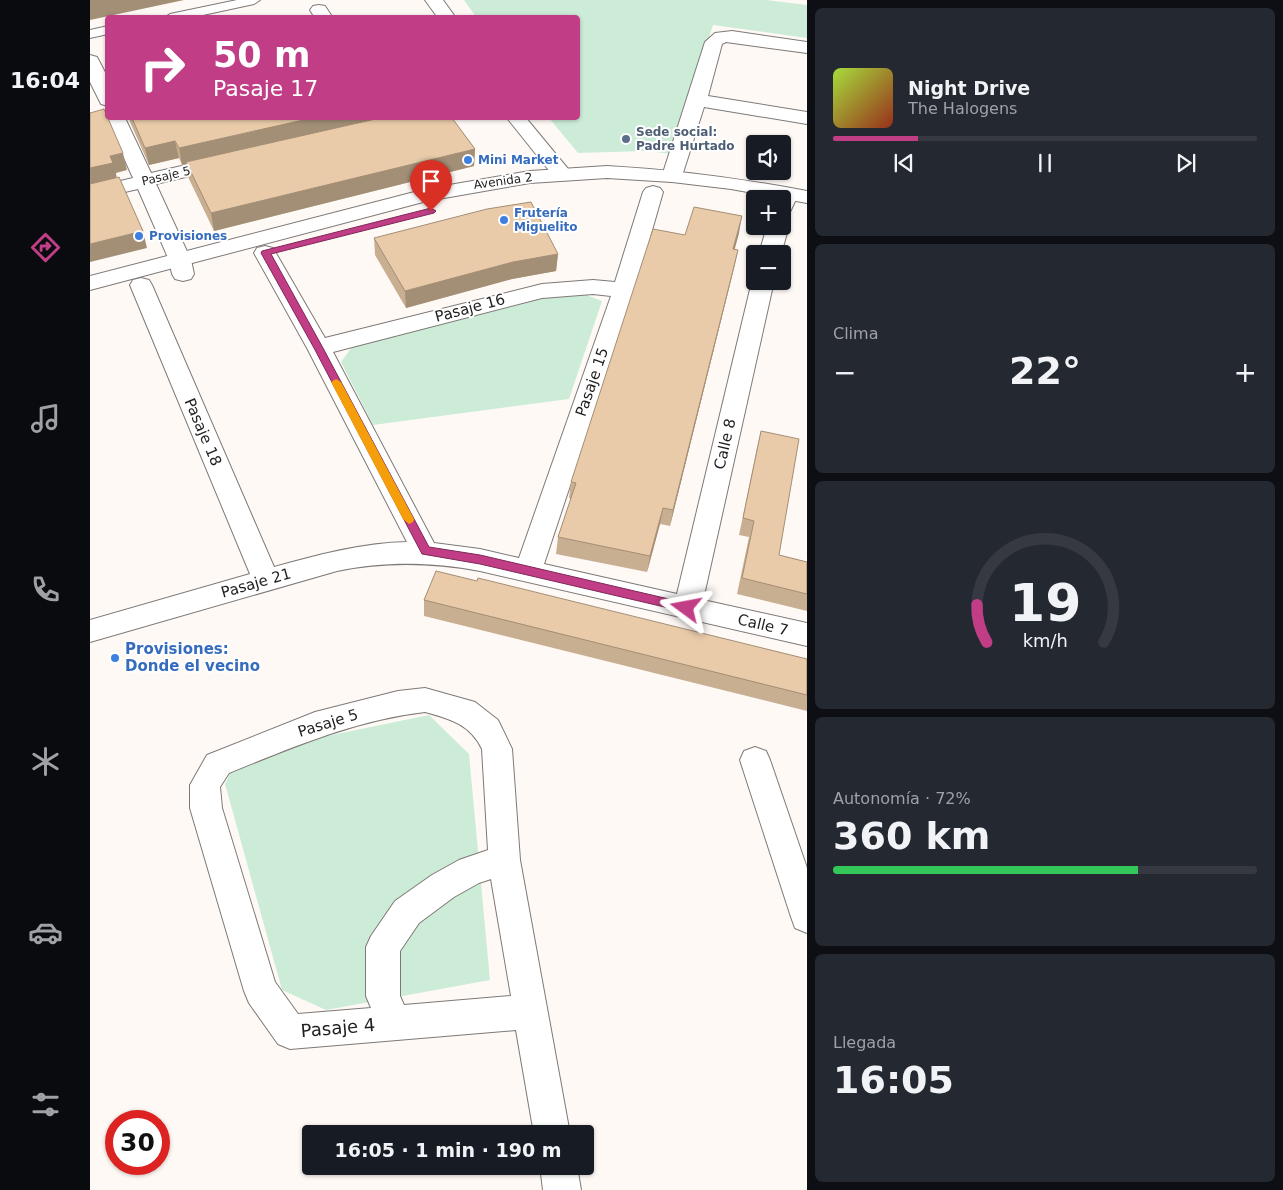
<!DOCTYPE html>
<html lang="es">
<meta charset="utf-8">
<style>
:root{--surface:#171b24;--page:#242831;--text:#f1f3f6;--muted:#9ea1a6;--line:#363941;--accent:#c13e86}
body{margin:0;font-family:"DejaVu Sans",sans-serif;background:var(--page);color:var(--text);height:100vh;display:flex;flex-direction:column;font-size:19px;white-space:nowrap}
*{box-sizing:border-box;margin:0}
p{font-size:16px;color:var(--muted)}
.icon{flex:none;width:28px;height:28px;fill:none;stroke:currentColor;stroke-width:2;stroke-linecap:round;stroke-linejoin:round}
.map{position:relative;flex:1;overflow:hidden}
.side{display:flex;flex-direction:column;gap:8px;padding:8px;background:#0d0f14;width:476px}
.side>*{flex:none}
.hud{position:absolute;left:15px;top:15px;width:475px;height:105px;border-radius:5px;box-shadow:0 1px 4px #0004;background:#c13e86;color:#fff;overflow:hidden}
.fabs{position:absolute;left:656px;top:135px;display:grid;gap:10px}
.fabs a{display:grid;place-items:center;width:45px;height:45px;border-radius:5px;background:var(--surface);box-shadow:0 1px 4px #0004;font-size:25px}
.speed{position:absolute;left:15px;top:1110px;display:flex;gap:10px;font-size:25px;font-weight:700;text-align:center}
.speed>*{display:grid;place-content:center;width:65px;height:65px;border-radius:50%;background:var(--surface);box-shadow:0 1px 4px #0004;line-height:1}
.speed .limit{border:8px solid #d22;background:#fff;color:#111}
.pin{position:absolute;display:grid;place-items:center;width:42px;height:42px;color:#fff;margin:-51px -21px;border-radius:50% 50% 50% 0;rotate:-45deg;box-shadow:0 0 5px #0007}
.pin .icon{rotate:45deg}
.me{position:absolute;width:55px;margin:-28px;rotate:283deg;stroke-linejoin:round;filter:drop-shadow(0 0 4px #0008)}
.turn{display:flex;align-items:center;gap:18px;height:105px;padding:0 25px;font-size:22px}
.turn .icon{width:65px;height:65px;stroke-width:2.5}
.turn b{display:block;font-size:35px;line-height:42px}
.big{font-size:38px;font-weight:800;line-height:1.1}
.side .widget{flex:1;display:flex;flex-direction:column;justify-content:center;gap:8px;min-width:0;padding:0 18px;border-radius:8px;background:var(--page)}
.side .dial{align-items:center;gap:0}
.dial svg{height:130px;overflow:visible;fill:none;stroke:var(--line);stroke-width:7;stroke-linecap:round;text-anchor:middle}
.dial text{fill:var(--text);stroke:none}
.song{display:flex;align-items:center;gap:15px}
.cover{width:60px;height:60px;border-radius:8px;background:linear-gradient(135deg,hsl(80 70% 55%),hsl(10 70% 35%))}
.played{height:5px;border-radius:2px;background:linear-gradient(90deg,var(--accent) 20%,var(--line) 20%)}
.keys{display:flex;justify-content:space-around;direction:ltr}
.heat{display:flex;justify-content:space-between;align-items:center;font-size:28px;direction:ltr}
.charge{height:8px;border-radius:4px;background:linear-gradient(90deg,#34c759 72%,var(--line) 0)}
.trip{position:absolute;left:212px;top:1125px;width:292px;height:50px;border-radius:5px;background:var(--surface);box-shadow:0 1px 4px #0004;font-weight:800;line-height:50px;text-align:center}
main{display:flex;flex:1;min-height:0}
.dock{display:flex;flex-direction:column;width:90px;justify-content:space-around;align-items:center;background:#090b0e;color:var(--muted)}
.dock .icon{width:35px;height:35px}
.dock .current{color:var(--accent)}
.dock b{font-size:22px;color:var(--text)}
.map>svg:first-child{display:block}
.green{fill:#ccecd8}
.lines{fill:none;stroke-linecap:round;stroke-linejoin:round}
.service-casing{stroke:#7e7976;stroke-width:2}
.minor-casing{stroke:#7e7976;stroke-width:2}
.tertiary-casing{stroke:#7e7976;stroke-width:2}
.service{fill:#fff;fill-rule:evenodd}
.minor{fill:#fff;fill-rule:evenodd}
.tertiary{fill:#fff;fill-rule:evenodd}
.wall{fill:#c8af91}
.shaded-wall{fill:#a38e76}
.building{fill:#e9cba9;stroke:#a38e76}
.route{fill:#c13e86;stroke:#7d2857}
.slow{fill:#f59e0b}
.service-dot{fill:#5c6f8a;stroke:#fff;stroke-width:2}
.shop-dot{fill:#3f7fe0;stroke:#fff;stroke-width:2}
.labels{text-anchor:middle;stroke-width:4;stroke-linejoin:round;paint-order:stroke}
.far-service-label{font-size:12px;font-weight:bold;fill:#4e5e75;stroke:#fff;text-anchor:start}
.far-shop-label{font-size:12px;font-weight:bold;fill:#366cbe;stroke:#fff;text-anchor:start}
.far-street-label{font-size:12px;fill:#201e1d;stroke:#fff}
.street-label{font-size:15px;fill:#201e1d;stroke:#fff}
.shop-label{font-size:15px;font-weight:bold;fill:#366cbe;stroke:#fff;text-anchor:start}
.near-street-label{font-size:18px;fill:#201e1d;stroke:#fff}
</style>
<main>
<nav class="dock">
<b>16:04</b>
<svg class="icon current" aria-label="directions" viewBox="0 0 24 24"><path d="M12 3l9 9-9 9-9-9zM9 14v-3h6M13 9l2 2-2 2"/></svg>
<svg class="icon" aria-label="music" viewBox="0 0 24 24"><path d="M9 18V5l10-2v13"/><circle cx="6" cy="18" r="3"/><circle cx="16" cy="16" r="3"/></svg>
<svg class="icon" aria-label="phone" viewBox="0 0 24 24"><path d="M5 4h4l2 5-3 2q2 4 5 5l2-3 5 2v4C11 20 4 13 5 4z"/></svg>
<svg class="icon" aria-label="climate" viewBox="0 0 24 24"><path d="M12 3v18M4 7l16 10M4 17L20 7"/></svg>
<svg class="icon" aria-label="car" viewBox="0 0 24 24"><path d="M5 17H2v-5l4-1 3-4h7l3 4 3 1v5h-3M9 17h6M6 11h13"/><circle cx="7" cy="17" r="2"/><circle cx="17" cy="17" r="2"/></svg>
<svg class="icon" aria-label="filters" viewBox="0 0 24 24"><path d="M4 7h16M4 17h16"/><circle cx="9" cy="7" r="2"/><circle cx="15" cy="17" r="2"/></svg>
</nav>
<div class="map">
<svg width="717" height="1190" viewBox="0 0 717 1190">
<rect width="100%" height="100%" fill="#fff9f6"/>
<g class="green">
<path d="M374,0H676L717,5V38L623,25L605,83L613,88L599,156L557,151L488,153L459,118H488V18L386,17Z"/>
<path d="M494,294L512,301L479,399L283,425L251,362L262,347L460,297Z"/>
<path d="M339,715L379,754L400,980L236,1010L192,990L135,784L150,754Z"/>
</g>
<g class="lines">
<g class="service-casing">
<g id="service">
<path d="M147,0H170L164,4L99,18H74L80,14Z"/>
<path d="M18,26V34L0,38V30Z"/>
</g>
</g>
<g class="minor-casing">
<g id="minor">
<path d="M335,0H353L366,18H348Z"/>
<path d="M229,5L235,6L243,18H225L220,10L223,6Z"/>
<path d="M642,31L717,42V53L636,42L632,44L618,96L717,112V124L614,107L592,176L589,180L582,182L575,180L572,176L615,42L625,33Z"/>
<path d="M0,55L7,57L18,78V106L11,104L0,82Z"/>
<path d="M18,116L35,118L61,173L135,156L142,158L145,162L142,166L66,184L101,260L104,274L101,279L93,281L85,279L82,274L79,260L48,189L0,200V188L43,178L16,118Z"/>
<path d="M417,118H436L479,170L482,174L479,178L472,180L465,178Z"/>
<path d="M563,186L570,188L573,192L545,290L454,564L587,594L662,281L665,276V281H684L613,600L717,623V646L390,571C341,562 296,561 247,571L0,642V620L160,574L40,285L43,280L51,278L59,280L62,285L184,567C228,555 271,543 317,542L217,348L164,253L167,248L175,246L183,248L235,338L452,284L503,280L525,282L553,192L556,188ZM503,294L521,296L429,558L390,549L344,543L243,352L452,298Z"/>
<path d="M698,189L705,191L708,195L699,214L692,215V199H686L691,191Z"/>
<path d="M692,221L699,226L691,254H669L677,226H692Z"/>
<path d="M335,688L385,702L408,720L422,749L430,860L480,1134H444L426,1030L200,1049L188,1044L159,1003L154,991L100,808V785L117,755L225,712L308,691ZM335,712C360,719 380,724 392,749L398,850L369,860L342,875L305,901L281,936L276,947V996L281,1008L208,1014L185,982L132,808L130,787L139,773C203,747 266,720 335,712ZM401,879L421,996L314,1005L310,996V951L329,923L364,897L389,883Z"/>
<path d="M665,747L676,751L680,760L717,868V933L705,928L701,917L650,760L654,751Z"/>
<path d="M450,1166H487L491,1190H453Z"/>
</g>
</g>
<g class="tertiary-casing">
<path id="tertiary" d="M517,166C586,170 648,178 717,191V203L641,189L582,182L517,178L440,183L337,201L0,290V276L336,189L440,171Z"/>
</g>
<use href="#service" class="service"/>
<use href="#minor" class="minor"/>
<use href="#tertiary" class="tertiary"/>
</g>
<g class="wall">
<path d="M39,118H362L385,149L384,166L124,231L99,179L96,164L92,165L89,158L59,165L40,122Z"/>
<path d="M649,233L644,250H648L644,268L580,526L570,524L557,572L466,554L468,537L481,499L479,498L481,482L595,235Z"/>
<path d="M284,238L468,254L466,271L422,279L316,308L285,255Z"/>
<path d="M671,431L689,555L717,562V611L647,594L659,537L649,535L667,448Z"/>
<path d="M387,581L717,659V711L334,616V600Z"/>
</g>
<g class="shaded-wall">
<path d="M0,0H94L0,20Z"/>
<path d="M222,118H299L96,162V164L92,165L89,148Z"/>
<path d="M85,141L89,158L59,165L55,148Z"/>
<path d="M385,149L384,166L124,231L121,213Z"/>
<path d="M33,153L37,170L26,173L27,180L0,186V168L20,156Z"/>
<path d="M652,216L649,233L640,267L643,249Z"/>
<path d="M53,231L57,248L0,262V244Z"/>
<path d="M648,250L644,268L580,526L583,510Z"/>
<path d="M468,254L466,271L422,279L316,308L315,291L423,262Z"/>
<path d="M573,508L570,524L557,572L560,556Z"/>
</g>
<g class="building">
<path d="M14,109L33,153L20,156L23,163L0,168V113Z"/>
<path d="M42,118H222L89,148L85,141L55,148Z"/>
<path d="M290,118H362L385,149L121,213L96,162Z"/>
<path d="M29,177L53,231L0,244V184Z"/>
<path d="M441,202L468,254L423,262L315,291L284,238L397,209Z"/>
<path d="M604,207L652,216L643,249L648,250L583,510L573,508L560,556L468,537L486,483L481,482L563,229L595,235Z"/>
<path d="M671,431L709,439L689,555L717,562V594L652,578L664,521L653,518Z"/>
<path d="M346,571L387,581L388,578L717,659V695L334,600Z"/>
</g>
<path class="route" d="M341,208L346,211L344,213L181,254L233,348L339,547L390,555L596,603L602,608L601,611L596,612L390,564L332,554L224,348L171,253L172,251Z"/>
<path class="slow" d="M246,379L251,382L324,519L323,522L319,524L313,519L241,382Z"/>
<circle class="service-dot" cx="536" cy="139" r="5"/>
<g class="shop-dot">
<circle cx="378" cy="160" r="5"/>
<circle cx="414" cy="220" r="5"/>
<circle cx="49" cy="236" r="5"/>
<circle cx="25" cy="658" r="5"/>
</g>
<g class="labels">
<g class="far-service-label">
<text x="546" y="136">Sede social:<tspan x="546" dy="14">Padre Hurtado</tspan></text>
</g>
<g class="far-shop-label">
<text x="388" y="164">Mini Market</text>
<text x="424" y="217">Frutería<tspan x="424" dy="14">Miguelito</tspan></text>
<text x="59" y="240">Provisiones</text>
</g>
<g class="far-street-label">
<text transform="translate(76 176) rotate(-13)" y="4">Pasaje 5</text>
<text transform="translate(413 181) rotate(-8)" y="4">Avenida 2</text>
</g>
<g class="street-label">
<text transform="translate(380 308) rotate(-15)" y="5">Pasaje 16</text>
<text transform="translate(502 382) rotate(-71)" y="5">Pasaje 15</text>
<text transform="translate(113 432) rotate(67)" y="5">Pasaje 18</text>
<text transform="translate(635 444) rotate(-77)" y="5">Calle 8</text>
<text transform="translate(166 583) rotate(-16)" y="5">Pasaje 21</text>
<text transform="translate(673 625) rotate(13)" y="5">Calle 7</text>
<text transform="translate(238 723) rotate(-17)" y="5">Pasaje 5</text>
</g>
<g class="shop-label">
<text x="35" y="654">Provisiones:<tspan x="35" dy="17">Donde el vecino</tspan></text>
</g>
<g class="near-street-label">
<text transform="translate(248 1028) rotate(-5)" y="6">Pasaje 4</text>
</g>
</g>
</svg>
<div class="fabs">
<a><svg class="icon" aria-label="sound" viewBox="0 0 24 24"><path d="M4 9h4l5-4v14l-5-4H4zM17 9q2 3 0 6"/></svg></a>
<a>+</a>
<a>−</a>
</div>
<div class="speed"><div class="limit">30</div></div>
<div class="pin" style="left:341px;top:211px;background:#d93025"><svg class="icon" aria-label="arrive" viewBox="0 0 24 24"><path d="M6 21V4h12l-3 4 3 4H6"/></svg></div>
<svg class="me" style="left:596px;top:608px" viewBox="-20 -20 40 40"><path d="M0-17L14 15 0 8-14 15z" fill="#c13e86" stroke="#fff" stroke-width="4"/></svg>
<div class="trip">16:05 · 1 min · 190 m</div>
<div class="hud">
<div class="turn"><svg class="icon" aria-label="right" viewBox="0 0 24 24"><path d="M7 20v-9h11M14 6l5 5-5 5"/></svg><div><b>50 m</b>Pasaje 17</div></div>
</div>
</div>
<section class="side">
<div class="widget">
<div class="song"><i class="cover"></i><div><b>Night Drive</b><p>The Halogens</p></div></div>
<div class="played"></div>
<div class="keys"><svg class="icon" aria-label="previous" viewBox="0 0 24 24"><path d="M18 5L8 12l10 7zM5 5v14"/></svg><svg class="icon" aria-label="pause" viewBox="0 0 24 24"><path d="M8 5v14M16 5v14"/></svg><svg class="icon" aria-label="next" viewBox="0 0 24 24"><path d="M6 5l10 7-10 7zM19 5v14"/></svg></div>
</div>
<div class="widget"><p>Clima</p>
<div class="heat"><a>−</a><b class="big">22°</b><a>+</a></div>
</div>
<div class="widget dial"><svg viewBox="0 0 100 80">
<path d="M14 69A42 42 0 1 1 86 69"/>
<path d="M14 69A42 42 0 0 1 8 46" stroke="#c13e86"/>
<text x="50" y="56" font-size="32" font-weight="700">19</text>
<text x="50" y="72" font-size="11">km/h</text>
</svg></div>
<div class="widget"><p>Autonomía · 72%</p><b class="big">360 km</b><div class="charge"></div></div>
<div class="widget"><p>Llegada</p><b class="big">16:05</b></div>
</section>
</main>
